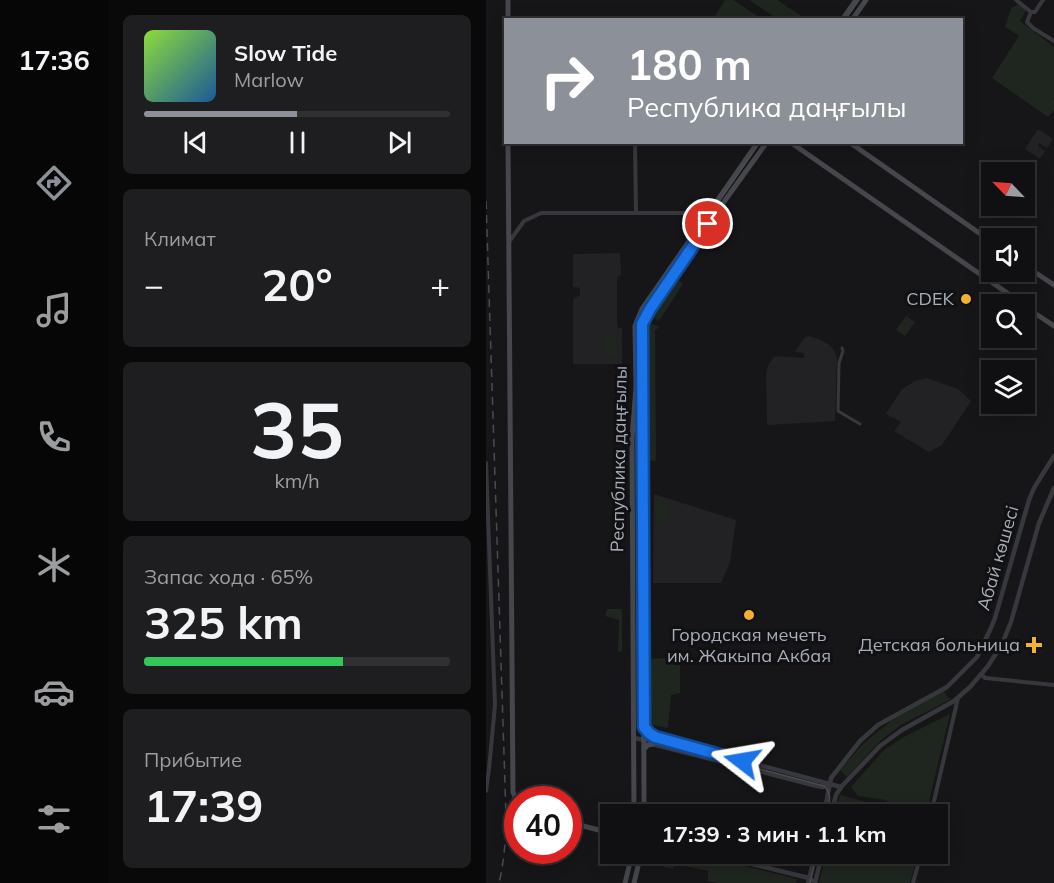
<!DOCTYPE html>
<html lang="ru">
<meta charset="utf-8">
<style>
:root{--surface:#101012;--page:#1e1e20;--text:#f1f3f6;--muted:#9c9d9f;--line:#303032;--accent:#8c9099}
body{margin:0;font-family:Mulish,sans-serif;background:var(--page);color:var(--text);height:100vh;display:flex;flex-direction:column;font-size:22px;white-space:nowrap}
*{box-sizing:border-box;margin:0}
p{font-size:20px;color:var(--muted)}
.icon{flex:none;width:33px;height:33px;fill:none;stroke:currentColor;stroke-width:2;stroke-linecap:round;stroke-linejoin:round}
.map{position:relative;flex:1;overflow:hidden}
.side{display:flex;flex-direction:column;gap:15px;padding:15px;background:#09090a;width:378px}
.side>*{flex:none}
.hud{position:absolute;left:18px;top:18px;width:459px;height:126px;border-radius:0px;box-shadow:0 3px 15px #0003,0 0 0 2px var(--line);background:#8c9099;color:#fff;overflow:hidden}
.needle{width:39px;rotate:295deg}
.buttons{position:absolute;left:495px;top:162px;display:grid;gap:12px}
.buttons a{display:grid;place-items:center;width:54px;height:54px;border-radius:0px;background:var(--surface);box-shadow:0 3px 15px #0003,0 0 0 2px var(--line);font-size:30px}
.speed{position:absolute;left:18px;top:786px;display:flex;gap:12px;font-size:30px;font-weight:700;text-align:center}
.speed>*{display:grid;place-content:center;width:78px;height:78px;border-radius:50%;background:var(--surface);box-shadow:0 3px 15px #0003,0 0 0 2px var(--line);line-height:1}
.speed .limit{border:9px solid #d22;background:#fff;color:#111}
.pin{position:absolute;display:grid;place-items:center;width:51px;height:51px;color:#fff;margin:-26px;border:3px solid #fff;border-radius:50%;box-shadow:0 2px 6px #0007}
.me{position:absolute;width:66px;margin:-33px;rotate:284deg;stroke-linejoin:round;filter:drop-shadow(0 0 4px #0008)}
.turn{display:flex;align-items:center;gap:21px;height:126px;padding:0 24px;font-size:27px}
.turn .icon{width:78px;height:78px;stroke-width:2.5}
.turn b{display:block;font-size:42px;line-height:51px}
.big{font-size:45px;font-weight:700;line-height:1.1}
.side .card{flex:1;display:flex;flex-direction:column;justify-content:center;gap:9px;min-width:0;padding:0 21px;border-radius:9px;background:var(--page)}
.side .dial{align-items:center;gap:0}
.dial b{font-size:78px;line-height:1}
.song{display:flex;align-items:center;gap:18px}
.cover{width:72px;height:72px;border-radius:9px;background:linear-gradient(135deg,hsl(90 70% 55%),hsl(210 70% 35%))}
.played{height:6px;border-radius:3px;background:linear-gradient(90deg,var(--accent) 50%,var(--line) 50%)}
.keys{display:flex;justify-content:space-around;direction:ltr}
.heat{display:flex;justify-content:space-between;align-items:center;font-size:33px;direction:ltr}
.charge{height:9px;border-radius:4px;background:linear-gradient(90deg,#34c759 65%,var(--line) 0)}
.trip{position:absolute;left:114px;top:804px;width:348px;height:60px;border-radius:0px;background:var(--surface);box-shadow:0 3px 15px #0003,0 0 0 2px var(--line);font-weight:700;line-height:60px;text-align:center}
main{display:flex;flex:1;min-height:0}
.dock{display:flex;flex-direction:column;width:108px;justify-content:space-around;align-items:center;background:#060607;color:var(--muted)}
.dock .icon{width:42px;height:42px}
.dock .selected{color:var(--accent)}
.dock b{font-size:27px;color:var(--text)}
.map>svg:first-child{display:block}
.built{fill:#222225}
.green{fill:#1e261f}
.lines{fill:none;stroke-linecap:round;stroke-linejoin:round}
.pedestrian{stroke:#37383d;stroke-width:3}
.minor{stroke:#37383d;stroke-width:4}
.tertiary{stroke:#37383d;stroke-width:4.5}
.secondary{stroke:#45474d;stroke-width:5}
.tram{stroke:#4a4c52;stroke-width:1.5}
.rail{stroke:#4a4c52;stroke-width:1.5;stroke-dasharray:8 6;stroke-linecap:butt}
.route-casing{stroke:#114b97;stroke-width:15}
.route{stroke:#1a73e8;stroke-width:10}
.poi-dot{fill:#f2b134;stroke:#111113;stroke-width:2}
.labels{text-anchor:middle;stroke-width:6;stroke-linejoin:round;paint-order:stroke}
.poi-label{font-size:18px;fill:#a8adb8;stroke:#111113;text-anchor:end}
.street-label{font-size:18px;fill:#a8adb8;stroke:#111113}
</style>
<main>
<nav class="dock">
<b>17:36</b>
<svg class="icon selected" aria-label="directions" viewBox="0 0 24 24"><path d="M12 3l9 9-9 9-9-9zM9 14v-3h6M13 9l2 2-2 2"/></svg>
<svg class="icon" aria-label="music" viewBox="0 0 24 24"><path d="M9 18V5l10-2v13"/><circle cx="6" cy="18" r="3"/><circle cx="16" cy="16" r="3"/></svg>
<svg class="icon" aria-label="phone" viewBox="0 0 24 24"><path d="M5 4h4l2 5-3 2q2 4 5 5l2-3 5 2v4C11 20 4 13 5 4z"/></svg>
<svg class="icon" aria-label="climate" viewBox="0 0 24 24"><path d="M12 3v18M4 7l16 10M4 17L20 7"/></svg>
<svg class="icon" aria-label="car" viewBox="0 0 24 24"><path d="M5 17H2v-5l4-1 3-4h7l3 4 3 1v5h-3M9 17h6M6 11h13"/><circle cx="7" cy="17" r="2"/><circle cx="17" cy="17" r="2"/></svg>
<svg class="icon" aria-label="filters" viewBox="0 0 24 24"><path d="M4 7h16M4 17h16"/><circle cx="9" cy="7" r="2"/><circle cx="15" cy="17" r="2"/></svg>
</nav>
<section class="side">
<div class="card">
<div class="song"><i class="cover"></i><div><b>Slow Tide</b><p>Marlow</p></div></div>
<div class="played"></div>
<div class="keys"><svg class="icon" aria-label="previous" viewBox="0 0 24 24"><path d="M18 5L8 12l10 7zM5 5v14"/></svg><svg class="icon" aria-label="pause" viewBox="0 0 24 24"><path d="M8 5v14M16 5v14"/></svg><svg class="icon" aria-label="next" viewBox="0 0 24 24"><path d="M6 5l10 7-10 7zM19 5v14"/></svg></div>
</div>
<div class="card"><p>Климат</p>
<div class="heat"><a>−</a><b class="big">20°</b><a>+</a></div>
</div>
<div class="card dial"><b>35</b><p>km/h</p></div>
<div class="card"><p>Запас хода · 65%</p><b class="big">325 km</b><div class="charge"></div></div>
<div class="card"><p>Прибытие</p><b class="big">17:39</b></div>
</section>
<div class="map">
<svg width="568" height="883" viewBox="0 0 568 883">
<rect width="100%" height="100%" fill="#161618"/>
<g class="built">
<path d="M552,129L567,139L561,148L553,143L552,146L559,151L554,159L539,149Z"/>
<path d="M134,253L135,275L132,276L131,282V321L132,328H136V364H87V299L94,295V288L87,287V254Z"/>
<path d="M322,336L333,339L342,344L348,350L351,357L349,421L281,425L280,373L283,364L289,356L318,358V353L309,352L318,338Z"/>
<path d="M441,378L472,389L485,401L456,445L443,452L408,431L415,422L400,414L416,389L429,381Z"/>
<path d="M168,494L250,520L244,562L235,583H167Z"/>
</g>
<g class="green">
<path d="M239,0H247L276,19H227Z"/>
<path d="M263,0H291L320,19H291Z"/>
<path d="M534,4L540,10L534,21L568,47V97L567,99L568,100V110L562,117L506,78L533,36L519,27L525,8Z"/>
<path d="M190,277L197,284L173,321C169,318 167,318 167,313C167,304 184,285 190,277Z"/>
<path d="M420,316L429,322L419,336L410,330Z"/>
<path d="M163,323L174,327L169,330L170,461L162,460L161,436H164V423L162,422L160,328Z"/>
<path d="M120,334H130L131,356L129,357H120L119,356V335Z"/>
<path d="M172,500L182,501V522L181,524L171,523L170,502Z"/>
<path d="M121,609H136V652L132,651L133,620L119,616Z"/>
<path d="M180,658L194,662V693L185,695L182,728L162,724V659Z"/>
<path d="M458,691L461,697L465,699L415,725L394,741L361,777L354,770L378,743L405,721Z"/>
<path d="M464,714L440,814L408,806L400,800L372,796L365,787L399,749L418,737Z"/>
<path d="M354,795L425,814H349Z"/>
<path d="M176,854H211L311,879L310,883H232L222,881V871L189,864L187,869L178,867Z"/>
<path d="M340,854H432L424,883H333Z"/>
</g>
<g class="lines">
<path class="pedestrian" d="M356,348L357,351L353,363L352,411L374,424"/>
<g class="minor">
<path d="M530,0L545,12H549L557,0"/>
<path d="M545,12L541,22L547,28L568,41"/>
<path d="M149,142L150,213"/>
<path d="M23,242L38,221L55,213H211L218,219"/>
<path d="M0,463L9,705L3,769L0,791"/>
<path d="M495,674L499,678L568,685"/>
<path d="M445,814L472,698"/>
<path d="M427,883L435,854"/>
</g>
<g class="tertiary">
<path d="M148,738L159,740L169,737L355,787"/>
<path d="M166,744L331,786L337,787L343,783"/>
<path d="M338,814L345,778L374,741L392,725L461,687L491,657L504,630L509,618L543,500L548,488L568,456"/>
<path d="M345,814L350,795L355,787L394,746L416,730L468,701L484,687L502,666L516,644L525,622L553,523L568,488"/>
<path d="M225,854L323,878L329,882"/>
<path d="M322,883L329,854"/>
<path d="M329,883L336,854"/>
</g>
<g class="secondary">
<path d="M22,20V0"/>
<path d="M356,20L370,0"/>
<path d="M366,20L380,0"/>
<path d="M22,142L27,792L32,804"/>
<path d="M304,142L537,304"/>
<path d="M363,142L506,242"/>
<path d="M538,265L568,285"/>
<path d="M538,306L568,326"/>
<path d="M160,729L163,733L169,737"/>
<path d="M158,749L162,745L167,744"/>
<path d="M148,814L146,438L150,387L149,326L156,309L272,142"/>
<path d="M158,814L157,324L164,309L222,224L281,142"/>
<path d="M82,822L124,833"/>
<path d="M139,883L146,854"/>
<path d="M148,883L155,854"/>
</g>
<g class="tram">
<path d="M359,20L373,0"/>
<path d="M274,142L157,312L152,327L153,720L158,735L168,741L338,786C347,795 343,803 341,814"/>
<path d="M324,883L331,854"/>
</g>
<path class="rail" d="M0,201L20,816C20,839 18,861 13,883"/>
</g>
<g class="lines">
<g class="route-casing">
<path id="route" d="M222,224L164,309L156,324L158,727L163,733L169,737L256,761"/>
</g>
<use href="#route" class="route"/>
</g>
<g class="poi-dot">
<circle cx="480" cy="299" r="6"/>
<circle cx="263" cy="615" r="6"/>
<path d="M545 636h6v6h6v6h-6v6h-6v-6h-6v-6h6z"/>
</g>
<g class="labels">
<g class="poi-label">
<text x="468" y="305">CDEK</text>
<text x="263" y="641" text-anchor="middle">Городская мечеть<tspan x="263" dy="21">им. Жакыпа Акбая</tspan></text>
<text x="534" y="651">Детская больница</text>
</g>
<g class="street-label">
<text transform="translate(133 459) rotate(-89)" y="6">Республика даңғылы</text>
<text transform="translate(512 558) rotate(-74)" y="6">Абай көшесі</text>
</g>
</g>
</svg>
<div class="buttons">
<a><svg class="needle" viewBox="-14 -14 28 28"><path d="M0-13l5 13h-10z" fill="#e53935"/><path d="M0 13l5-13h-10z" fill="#9c9d9f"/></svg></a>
<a><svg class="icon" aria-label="sound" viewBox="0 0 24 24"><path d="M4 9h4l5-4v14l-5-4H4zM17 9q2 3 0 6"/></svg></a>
<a><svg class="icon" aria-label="search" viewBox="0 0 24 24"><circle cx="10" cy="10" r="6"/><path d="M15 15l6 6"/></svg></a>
<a><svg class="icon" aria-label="layers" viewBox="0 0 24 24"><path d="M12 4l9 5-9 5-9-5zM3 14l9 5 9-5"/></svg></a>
</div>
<div class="speed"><div class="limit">40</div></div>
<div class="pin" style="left:222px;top:224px;background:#d93025"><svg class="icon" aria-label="arrive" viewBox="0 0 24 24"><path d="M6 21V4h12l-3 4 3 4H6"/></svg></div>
<svg class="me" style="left:256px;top:761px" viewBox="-20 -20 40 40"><path d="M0-17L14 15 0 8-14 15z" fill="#1a73e8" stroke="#fff" stroke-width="4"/></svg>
<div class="trip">17:39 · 3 мин · 1.1 km</div>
<div class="hud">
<div class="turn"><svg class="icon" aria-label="right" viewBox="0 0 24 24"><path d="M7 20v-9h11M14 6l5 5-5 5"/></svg><div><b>180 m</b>Республика даңғылы</div></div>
</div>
</div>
</main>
